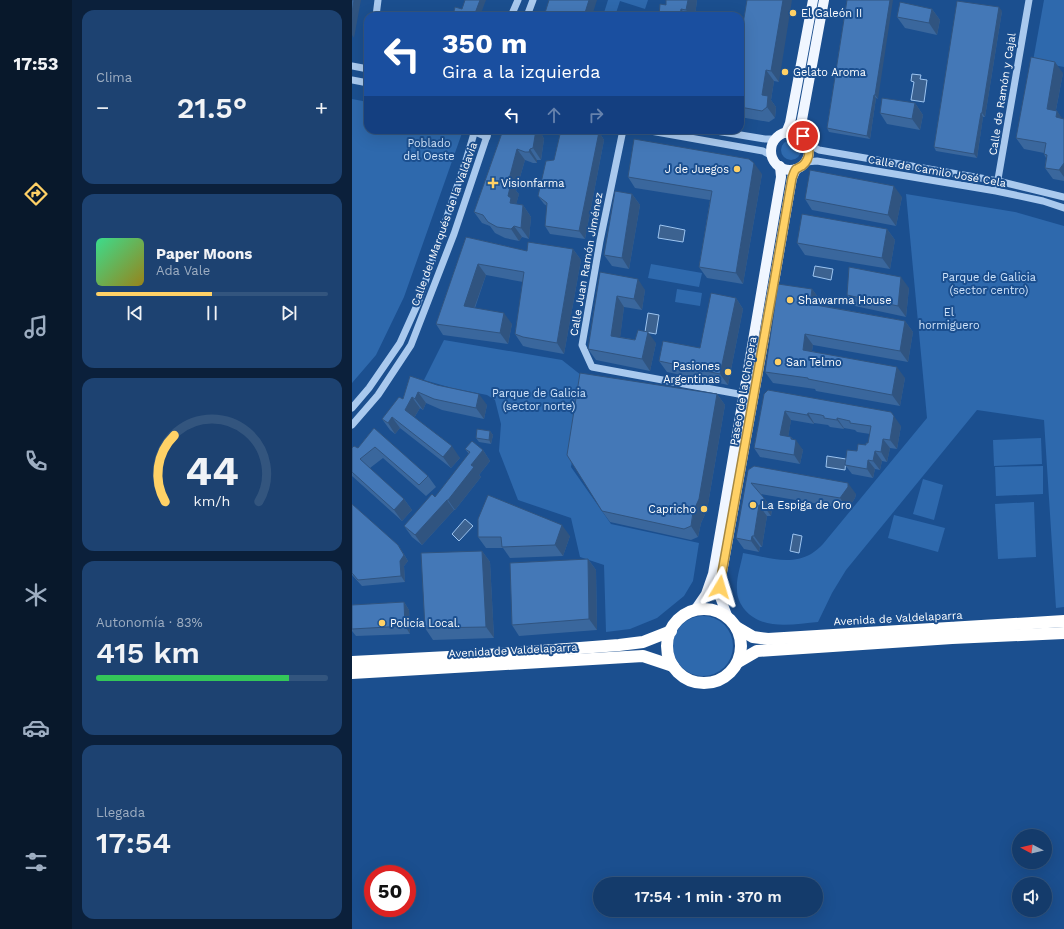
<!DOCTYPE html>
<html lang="es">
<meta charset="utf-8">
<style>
:root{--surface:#143b6b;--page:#1d4271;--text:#f1f3f6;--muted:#9dadc1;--line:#33557e;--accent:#ffd166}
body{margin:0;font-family:"Work Sans",sans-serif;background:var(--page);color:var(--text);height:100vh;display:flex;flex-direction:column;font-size:15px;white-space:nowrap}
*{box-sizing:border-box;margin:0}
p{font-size:13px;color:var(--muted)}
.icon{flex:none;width:22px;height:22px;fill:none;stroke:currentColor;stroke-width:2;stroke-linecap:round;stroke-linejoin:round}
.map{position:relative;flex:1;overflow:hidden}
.details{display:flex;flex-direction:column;gap:10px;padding:10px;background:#0b203b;width:280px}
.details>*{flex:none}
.guide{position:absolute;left:12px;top:12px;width:380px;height:122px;border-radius:12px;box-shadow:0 4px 16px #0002,0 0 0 1px var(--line);background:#1a4fa0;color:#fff;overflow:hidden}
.needle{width:26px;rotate:277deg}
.tools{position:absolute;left:660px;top:829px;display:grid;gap:8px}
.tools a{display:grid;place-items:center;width:40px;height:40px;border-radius:50%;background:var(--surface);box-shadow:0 4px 16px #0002,0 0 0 1px var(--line);font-size:20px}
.speed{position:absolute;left:12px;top:865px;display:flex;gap:8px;font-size:20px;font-weight:700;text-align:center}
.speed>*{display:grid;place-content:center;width:52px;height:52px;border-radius:50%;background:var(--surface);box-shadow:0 4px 16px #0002,0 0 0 1px var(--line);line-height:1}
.speed .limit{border:6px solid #d22;background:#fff;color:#111}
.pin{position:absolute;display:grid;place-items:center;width:34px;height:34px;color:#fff;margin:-17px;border:2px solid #fff;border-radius:50%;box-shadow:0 1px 4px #0007}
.me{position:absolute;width:44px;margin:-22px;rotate:7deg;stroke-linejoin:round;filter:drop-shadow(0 0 3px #0008)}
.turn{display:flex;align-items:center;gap:14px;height:84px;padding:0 12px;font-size:18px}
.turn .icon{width:52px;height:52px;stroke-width:2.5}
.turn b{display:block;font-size:28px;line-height:34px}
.lanes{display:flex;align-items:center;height:38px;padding:0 12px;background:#0003;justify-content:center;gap:20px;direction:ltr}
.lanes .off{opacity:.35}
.big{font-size:30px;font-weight:600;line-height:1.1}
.details .card{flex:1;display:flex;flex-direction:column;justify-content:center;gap:6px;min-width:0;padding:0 14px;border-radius:12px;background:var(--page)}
.details .dial{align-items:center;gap:0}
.dial svg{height:104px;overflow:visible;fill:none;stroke:var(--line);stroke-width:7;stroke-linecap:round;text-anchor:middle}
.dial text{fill:var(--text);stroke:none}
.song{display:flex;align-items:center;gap:12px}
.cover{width:48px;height:48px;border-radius:6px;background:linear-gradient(135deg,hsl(150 70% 55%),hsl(50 70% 35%))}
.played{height:4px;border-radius:2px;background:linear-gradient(90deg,var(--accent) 50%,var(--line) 50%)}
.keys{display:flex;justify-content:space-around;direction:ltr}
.heat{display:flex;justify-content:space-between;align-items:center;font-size:22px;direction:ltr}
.charge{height:6px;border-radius:3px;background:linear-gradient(90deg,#34c759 83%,var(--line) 0)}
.trip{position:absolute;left:241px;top:877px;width:230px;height:40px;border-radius:20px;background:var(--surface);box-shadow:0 4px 16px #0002,0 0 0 1px var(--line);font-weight:600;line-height:40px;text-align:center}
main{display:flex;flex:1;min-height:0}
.tab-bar{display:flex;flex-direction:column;width:72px;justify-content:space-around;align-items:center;background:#08182b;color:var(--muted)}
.tab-bar .icon{width:28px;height:28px}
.tab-bar .active{color:var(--accent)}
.tab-bar b{font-size:18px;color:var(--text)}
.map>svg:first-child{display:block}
.green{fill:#2e69ad}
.water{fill:#3c6290;stroke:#9cc4f0}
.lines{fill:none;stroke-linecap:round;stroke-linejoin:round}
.minor{stroke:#a9c9ee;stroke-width:7}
.major{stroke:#f0f6ff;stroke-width:10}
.highway{stroke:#fff;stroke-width:12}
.wall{fill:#3a679d}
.shaded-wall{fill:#305480}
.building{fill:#4478b7;stroke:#305480}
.route-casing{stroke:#a68842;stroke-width:10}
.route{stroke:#ffd166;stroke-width:7}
.poi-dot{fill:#ffd166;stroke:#1b4f8f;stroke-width:1.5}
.labels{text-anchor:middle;stroke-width:4;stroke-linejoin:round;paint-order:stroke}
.poi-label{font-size:11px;fill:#fff;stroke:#1b4f8f;text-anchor:start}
.street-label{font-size:11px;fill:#fff;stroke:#1b4f8f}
.park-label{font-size:11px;fill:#cfe3fa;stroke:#1b4f8f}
</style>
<main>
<nav class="tab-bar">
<b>17:53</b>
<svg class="icon active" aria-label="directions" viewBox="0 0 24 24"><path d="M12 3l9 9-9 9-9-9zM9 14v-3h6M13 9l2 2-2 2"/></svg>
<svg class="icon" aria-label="music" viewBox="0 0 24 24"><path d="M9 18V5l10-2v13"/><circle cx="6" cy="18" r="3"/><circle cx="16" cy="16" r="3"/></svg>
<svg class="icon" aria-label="phone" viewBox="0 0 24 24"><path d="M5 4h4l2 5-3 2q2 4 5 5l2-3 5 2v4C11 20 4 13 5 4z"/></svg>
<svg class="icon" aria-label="climate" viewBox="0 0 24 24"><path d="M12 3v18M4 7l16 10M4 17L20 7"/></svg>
<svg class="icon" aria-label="car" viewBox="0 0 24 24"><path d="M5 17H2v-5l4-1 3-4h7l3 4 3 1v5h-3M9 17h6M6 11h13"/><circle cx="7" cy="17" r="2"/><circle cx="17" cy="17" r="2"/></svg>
<svg class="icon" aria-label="filters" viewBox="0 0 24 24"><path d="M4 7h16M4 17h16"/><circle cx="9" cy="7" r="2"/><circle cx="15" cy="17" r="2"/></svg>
</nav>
<section class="details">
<div class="card"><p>Clima</p>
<div class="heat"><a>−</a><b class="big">21.5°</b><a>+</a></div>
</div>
<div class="card">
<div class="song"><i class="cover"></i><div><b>Paper Moons</b><p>Ada Vale</p></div></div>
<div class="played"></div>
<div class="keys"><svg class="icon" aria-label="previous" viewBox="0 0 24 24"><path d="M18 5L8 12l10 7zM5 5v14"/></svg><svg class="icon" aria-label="pause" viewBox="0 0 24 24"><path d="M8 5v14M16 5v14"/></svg><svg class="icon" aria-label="next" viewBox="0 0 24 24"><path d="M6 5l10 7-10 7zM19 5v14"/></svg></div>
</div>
<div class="card dial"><svg viewBox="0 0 100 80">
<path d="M14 69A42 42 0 1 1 86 69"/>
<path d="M14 69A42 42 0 0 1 21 18" stroke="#ffd166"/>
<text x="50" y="56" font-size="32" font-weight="700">44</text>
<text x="50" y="72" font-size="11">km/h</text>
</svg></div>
<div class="card"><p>Autonomía · 83%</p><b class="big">415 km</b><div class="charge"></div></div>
<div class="card"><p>Llegada</p><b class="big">17:54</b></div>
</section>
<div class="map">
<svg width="712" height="929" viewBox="0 0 712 929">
<rect width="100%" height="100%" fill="#1b4f8f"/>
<g class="green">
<path d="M256,0H296L293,9L268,1L263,16H251Z"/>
<path d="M692,0H712V67L681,61Z"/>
<path d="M0,99L16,102V130H109L110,133L52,297L24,355L0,383Z"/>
<circle cx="439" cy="150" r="10"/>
<path d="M554,194L663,212L712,226V607L704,608L692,420L625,410L494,570L480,593L466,622C442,624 411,631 393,610C388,604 385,597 385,590C384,578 389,565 391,553C414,557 438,566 459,554C464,551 468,547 471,544L575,418Z"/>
<path d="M299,264L350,273L347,287L296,278Z"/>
<path d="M325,289L350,293L348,306L323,302Z"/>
<path d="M92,340L210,360L234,379L219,467L259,524L347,543L341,581L332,596L305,618L278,629L254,632L252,565L228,557L219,518L166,500L147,451L149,424L143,400L135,395L100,388L72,380Z"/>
<path d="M689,438L690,464L642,466L641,440Z"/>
<path d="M691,466V494L644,496L643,467Z"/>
<path d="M571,479L591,485L582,520L561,514Z"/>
<path d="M682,502L684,557L646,559L643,504Z"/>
<path d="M542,515L593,528L586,552L536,538Z"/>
<circle cx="351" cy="646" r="30"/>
</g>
<g class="water">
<path d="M560,74L569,75L568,79L575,80L572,102L559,100L562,82L559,81Z"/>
<path d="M308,225L333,230L331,242L306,238Z"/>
<path d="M463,266L481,269L479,280L461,276Z"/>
<path d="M296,313L307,315L304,334L293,332Z"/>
<path d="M475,456L494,459L493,470L474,467Z"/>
<path d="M113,519L121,526L107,541L100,534Z"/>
<path d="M441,534L450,536L447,553L438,551Z"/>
</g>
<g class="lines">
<g class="minor">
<path d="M24,16L26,0"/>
<path d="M159,16L166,0"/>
<path d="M175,16L181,0"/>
<path d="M0,66L16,69"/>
<path d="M0,80L16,83"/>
<path d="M271,130L248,241L230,345L240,367L392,395"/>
<path d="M293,130L411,151L420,156"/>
<path d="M358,130L413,139H424"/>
<path d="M111,131L123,132L135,137"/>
<path d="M456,144L467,150L646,181L712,197"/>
<path d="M454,162L465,161L644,191L691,201L712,208"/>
<path d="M645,185L677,0"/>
<path d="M0,408L17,388L48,343L66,303L115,157L123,130"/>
<path d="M0,425L26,395L59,345L102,234L137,130"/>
</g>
<g class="major">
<circle cx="438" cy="151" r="19"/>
<path d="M434,133L438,123L461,0"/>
<path d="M451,137L449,125L472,0"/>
<path d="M343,610L354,594L361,574L429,177L428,166"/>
<path d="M376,618L368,597L369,578L421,288L440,178L444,169"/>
</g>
<g class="highway">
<circle cx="352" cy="646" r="37"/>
<path d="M384,627L401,637L416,639L712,621"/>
<path d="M0,662L135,655L267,645L291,642L319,631"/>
<path d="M386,662L405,651L600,638L712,633"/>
<path d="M0,673L291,656L321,666"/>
</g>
</g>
<g class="wall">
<path d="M345,0L343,16H307L314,5Z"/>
<path d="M395,0L427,82L422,81L419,100L424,107L423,118L417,122L388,117V42Z"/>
<path d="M495,0L526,99L524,98L518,139L477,132L475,128Z"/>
<path d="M580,9L588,20L585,35L553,28L545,17Z"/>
<path d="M650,11L633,117H631L625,158L584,151L582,147Z"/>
<path d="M711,73L704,110L705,111L710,119H712V181L701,179L693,168L694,158L692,154V153L672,149L664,138Z"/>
<path d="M563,103L571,115L568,130L535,124L528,113Z"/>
<path d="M151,130L190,132V135L192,139L189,160H185V163H181L173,160L164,191L167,194L164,204L171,205L179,217L177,239L170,237L167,241L153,238L143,233L138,226L130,223L122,212Z"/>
<path d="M247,132L252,140L233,239L198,234L193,226L195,206L192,204L186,196L202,160Z"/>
<path d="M410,174L391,284L355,278L347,267L358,200L283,188L276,177Z"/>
<path d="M280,194L288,205L277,269L260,266L252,255Z"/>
<path d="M550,197L544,226L460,210L453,199Z"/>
<path d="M535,229L543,240L538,269L453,255L445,243Z"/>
<path d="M114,237L175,251L221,249L229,260L212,354L179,348L171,346L163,334L171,282L134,275L123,308L160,324L156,344L91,335L84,324Z"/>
<path d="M248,272L293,290L290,310L272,307L268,337L304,343L298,371L244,360L236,349Z"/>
<path d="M557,288L554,317L503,306L495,295Z"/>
<path d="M460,289L468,300L467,305L553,321L561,332L556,362L461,345L460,351L553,378L548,406L464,391L463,389L421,383L413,372Z"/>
<path d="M384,298L391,309L376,385L315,372L307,361L348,348Z"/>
<path d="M58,376L135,405L132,419L90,410L74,403L71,410L68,408L62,418L108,458L99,468L48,428L43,434L38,430L30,419L51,399Z"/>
<path d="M365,394L373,405L355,510L349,523L346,537L339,540L258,522L250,511Z"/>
<path d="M412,394L549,426L545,449L538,448L535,462L530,461L528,470L523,469L521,478L500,474L493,465L505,451L516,443L518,434L505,432L503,430L492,428V429L478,427L476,425L462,423V424L439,420L436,437H439L451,450L448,464L408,457L402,448Z"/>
<path d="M22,428L76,476L84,487L74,496L31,458L18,468L52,499L60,510L50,521L0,476V448H6Z"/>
<path d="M138,431L141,435L139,444L127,442L124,438Z"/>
<path d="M113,449L131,450L138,461L127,475L129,477L103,510H102L70,545L60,537L52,526L83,497L117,454Z"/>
<path d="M396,470L504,494L503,498L496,509L409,494L420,509L419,516H415L410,547H408L407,552L392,549L384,538Z"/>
<path d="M0,504L46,545L50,551L56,561L52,566L53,582L10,586L0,575Z"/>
<path d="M218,536L211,556L158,558L151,548H134L126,537Z"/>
<path d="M130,551L138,562L142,638L81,640L73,628Z"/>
<path d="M236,559L244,570L245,630L167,636L160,625Z"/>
<path d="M52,602L57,610L58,634L4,636L0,631V605Z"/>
</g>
<g class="shaded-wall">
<path d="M2,0H9L2,38L0,35V13Z"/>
<path d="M128,0H134L128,16H122Z"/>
<path d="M237,0H245L240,16H232Z"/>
<path d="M336,0H345L343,16H338L334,10Z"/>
<path d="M431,0H440L427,82L419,71Z"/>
<path d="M538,0H541L526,99L523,95Z"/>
<path d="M647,7L650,11L633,117L630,113Z"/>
<path d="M329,9L335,16H328Z"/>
<path d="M580,9L588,20L585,35L577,23Z"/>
<path d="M703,62L711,73L702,120L695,109Z"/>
<path d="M414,70L422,81L419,100L424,107L423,118L415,107L410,95Z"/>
<path d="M522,95L524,98L518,139L515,136Z"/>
<path d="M563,103L571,115L568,130L560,119Z"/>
<path d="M705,111L712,121L704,117Z"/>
<path d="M629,113L631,117L625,158L622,154Z"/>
<path d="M184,130H189L190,132V135L192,139L189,160L181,148Z"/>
<path d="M247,132L252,140L233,239L227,231Z"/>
<path d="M165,149L173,160L164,191L167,194L164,205L158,203L156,196V183Z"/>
<path d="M178,149L185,160V163L177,152Z"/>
<path d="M402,163L410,174L391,284L384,273Z"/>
<path d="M712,163V177L707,170Z"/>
<path d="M542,186L550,197L544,226L536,215Z"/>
<path d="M280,194L288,205L277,269L270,258Z"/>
<path d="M171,205L179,217L177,239L169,228Z"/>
<path d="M162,226L170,237L167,241L159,229Z"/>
<path d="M535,229L543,240L538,269L530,258Z"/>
<path d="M221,249L229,260L212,354L205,343Z"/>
<path d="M126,264L134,275L119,317L112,306Z"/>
<path d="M549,277L557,288L554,317L546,306Z"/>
<path d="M286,279L293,290L290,310L282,299Z"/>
<path d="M460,289L468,300L466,315L458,304Z"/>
<path d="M265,296L272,307L267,347L259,336Z"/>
<path d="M384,298L391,309L376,385L368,374Z"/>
<path d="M152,313L160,324L156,344L148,333Z"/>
<path d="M553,321L561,332L556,362L548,351Z"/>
<path d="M296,332L304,343L298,371L290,359Z"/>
<path d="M453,334L461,345L458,361L451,350Z"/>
<path d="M545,367L553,378L548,406L540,395Z"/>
<path d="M66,392L74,403L71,410L63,399Z"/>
<path d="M127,394L135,405L132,419L124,408Z"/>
<path d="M365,394L373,405L355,510L349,523L346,537L339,526Z"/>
<path d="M60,397L68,408L60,421L53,410Z"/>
<path d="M433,411L439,420L435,444L428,435Z"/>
<path d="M456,413L462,423V424L455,415Z"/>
<path d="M542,416L549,426L545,449L538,440Z"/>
<path d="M40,417L48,428L43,434L36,423Z"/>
<path d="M485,418L492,428V429L485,420Z"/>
<path d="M138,431L141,435L139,444L137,440Z"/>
<path d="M439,437L444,444V440L451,450L448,464L442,455L439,439Z"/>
<path d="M531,439L538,448L535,462L529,452Z"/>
<path d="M100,446L108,458L99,468L91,457Z"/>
<path d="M131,450L138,461L127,475L129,477L103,510L96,500L119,465Z"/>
<path d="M523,451L530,461L528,470L521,461Z"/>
<path d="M516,460L523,469L521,478L515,469Z"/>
<path d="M496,483L504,494L503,498L496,509L488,498Z"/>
<path d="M412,498L420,509L419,516L411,505Z"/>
<path d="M52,499L60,510L50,521L42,510Z"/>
<path d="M95,500L102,510L70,545L63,535Z"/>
<path d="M407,505L415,516L410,547L402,536Z"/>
<path d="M210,525L218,536L211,556L203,545Z"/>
<path d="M400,536L408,547L407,552L399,541Z"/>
<path d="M46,545L56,561L52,566L53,582L49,576Z"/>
<path d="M130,551L138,562L142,638L134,627Z"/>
<path d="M236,559L244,570L245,630L237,619Z"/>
<path d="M52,602L57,610L58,634L53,626Z"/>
</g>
<g class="building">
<path d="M0,0H2L0,13Z"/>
<path d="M113,0H128L122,16H101L103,7L110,9Z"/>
<path d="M197,0H237L232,16H192Z"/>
<path d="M314,0H336L334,10L329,9L328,16H307L308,4L314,5Z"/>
<path d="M395,0H431L419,71L414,70L410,95L416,96L415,107L410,111L388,107V42Z"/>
<path d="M495,0H538L523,95H522L515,136L475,128Z"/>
<path d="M605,1L647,7L630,113H629L622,154L582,147Z"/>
<path d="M548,2L580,9L577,23L545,17Z"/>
<path d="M679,57L703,62L695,109L705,111L704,117L712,119V163L707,170L693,168L695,155L692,154L694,143L664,138Z"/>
<path d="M530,98L563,103L560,119L528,113Z"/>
<path d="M151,130H184L181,148L178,149L177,152H173L165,149L156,183H159L156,196L159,198L158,203L171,205L169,228L162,226L159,229L145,227L136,222L131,215L122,212Z"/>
<path d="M209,130H232L247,132L227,231L193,226L195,203L186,196L194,161L202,160Z"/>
<path d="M282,139L397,159L402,163L384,273L347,267L360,191L276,177Z"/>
<path d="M458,170L542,186L536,215L453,199Z"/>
<path d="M263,191L280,194L270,258L252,255Z"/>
<path d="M450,214L535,229L530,258L445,243Z"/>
<path d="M114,237L175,251L176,242L221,249L205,343L171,337L163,334L172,272L126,264L112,306L152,313L148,333L84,324Z"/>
<path d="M497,267L549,277L546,306L495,295Z"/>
<path d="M248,272L286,279L282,299L265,296L259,336L283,340L286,330L296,332L290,359L236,349Z"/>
<path d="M426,284L460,289L458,304L553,321L548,351L453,334L451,350L545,367L540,395L456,379V378L413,372Z"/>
<path d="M359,293L384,298L368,374L307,361L311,341L348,348Z"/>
<path d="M228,373L365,394L347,499L341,512L339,526L332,529L250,511L215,455Z"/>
<path d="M58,376L85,385L127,394L124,408L82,399L66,392L63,399L60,397L53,410L100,446L91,457L40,417L36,423L30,419L47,397L51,399Z"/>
<path d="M416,390L539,412L542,416L538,440L531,439L529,452L523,451L521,461L516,460L515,469L493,465L495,450L505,451L506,444L514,445V443H516L519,426L498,423V421L485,418V420L472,418V416L469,415L456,413L455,415L433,411L428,435L439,437V439L444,440L442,455L402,448L412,394Z"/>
<path d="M22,428L76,476L67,485L23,447L8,459L52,499L42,510L0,472V448L2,446L6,448Z"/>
<path d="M125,429L138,431L137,440L124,438Z"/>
<path d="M120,441L131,450L119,465L122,467L96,500H95L63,535L52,526L80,494L83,497L118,452L113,449Z"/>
<path d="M402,466L496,483V487L488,498L399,483L412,498L411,505H407L402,536H400L399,541L384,538L396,470Z"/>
<path d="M136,495L210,525L203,545L150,547L149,537H126V519Z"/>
<path d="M0,504L46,545L52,555L48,561L49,576L6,580L0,573Z"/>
<path d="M130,551L134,627L73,628L69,553Z"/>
<path d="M236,559L237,619L160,625L158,563Z"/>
<path d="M52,602L53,626L0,629V605Z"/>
</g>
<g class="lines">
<g class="route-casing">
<path id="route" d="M368,587L369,578L421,288L440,178C441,176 442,171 444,169C445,169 449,166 450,166C460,158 458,145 451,136"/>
</g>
<use href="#route" class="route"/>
</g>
<g class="poi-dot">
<circle cx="441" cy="13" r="4"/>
<circle cx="433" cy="72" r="4"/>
<circle cx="385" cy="169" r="4"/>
<path d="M139 177h4v4h4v4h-4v4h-4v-4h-4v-4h4z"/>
<circle cx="438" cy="300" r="4"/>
<circle cx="426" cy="362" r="4"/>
<circle cx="376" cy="372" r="4"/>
<circle cx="401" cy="505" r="4"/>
<circle cx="352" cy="509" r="4"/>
<circle cx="30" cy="623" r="4"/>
</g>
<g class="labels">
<g class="poi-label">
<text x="449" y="17">El Galeón II</text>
<text x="441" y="76">Gelato Aroma</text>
<text x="377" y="173" text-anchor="end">J de Juegos</text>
<text x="149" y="187">Visionfarma</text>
<text x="446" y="304">Shawarma House</text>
<text x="434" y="366">San Telmo</text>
<text x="368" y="370" text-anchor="end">Pasiones<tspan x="368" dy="13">Argentinas</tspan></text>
<text x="409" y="509">La Espiga de Oro</text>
<text x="344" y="513" text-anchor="end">Capricho</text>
<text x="38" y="627">Policía Local.</text>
</g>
<g class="street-label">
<text transform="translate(650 94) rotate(-81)" y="4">Calle de Ramón y Cajal</text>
<text transform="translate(585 171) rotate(10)" y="4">Calle de Camilo José Cela</text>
<text transform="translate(92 224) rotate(-70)" y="4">Calle del Marqués de la Valdavia</text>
<text transform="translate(234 264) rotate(-80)" y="4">Calle Juan Ramón Jiménez</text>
<text transform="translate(391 391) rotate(-80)" y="4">Paseo de la Chopera</text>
<text transform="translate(546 618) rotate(-3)" y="4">Avenida de Valdelaparra</text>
<text transform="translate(161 650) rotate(-3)" y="4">Avenida de Valdelaparra</text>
</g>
<g class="park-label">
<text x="77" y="147">Poblado<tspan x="77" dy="13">del Oeste</tspan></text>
<text x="637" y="281">Parque de Galicia<tspan x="637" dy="13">(sector centro)</tspan></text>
<text x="597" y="316">El<tspan x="597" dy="13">hormiguero</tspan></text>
<text x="187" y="397">Parque de Galicia<tspan x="187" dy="13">(sector norte)</tspan></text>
</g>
</g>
</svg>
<div class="tools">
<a><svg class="needle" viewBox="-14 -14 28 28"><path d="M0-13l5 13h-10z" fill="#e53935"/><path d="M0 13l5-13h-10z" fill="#9dadc1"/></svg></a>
<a><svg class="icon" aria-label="sound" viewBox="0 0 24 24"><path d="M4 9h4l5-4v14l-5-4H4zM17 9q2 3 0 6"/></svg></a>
</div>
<div class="speed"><div class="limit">50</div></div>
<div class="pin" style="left:451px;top:136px;background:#d93025"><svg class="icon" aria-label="arrive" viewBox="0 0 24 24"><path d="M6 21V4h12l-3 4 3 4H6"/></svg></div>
<svg class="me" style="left:368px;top:587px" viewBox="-20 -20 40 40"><path d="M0-17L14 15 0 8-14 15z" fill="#ffd166" stroke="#fff" stroke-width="4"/></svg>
<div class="trip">17:54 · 1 min · 370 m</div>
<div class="guide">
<div class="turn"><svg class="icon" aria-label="left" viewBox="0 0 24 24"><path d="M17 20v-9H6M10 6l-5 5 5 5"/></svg><div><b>350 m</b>Gira a la izquierda</div></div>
<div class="lanes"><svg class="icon" aria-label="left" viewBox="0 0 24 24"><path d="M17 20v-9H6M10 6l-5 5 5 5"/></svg><svg class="icon off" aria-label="ahead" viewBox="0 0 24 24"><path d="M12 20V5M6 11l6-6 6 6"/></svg><svg class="icon off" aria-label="right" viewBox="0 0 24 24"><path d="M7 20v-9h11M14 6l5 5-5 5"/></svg></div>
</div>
</div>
</main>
